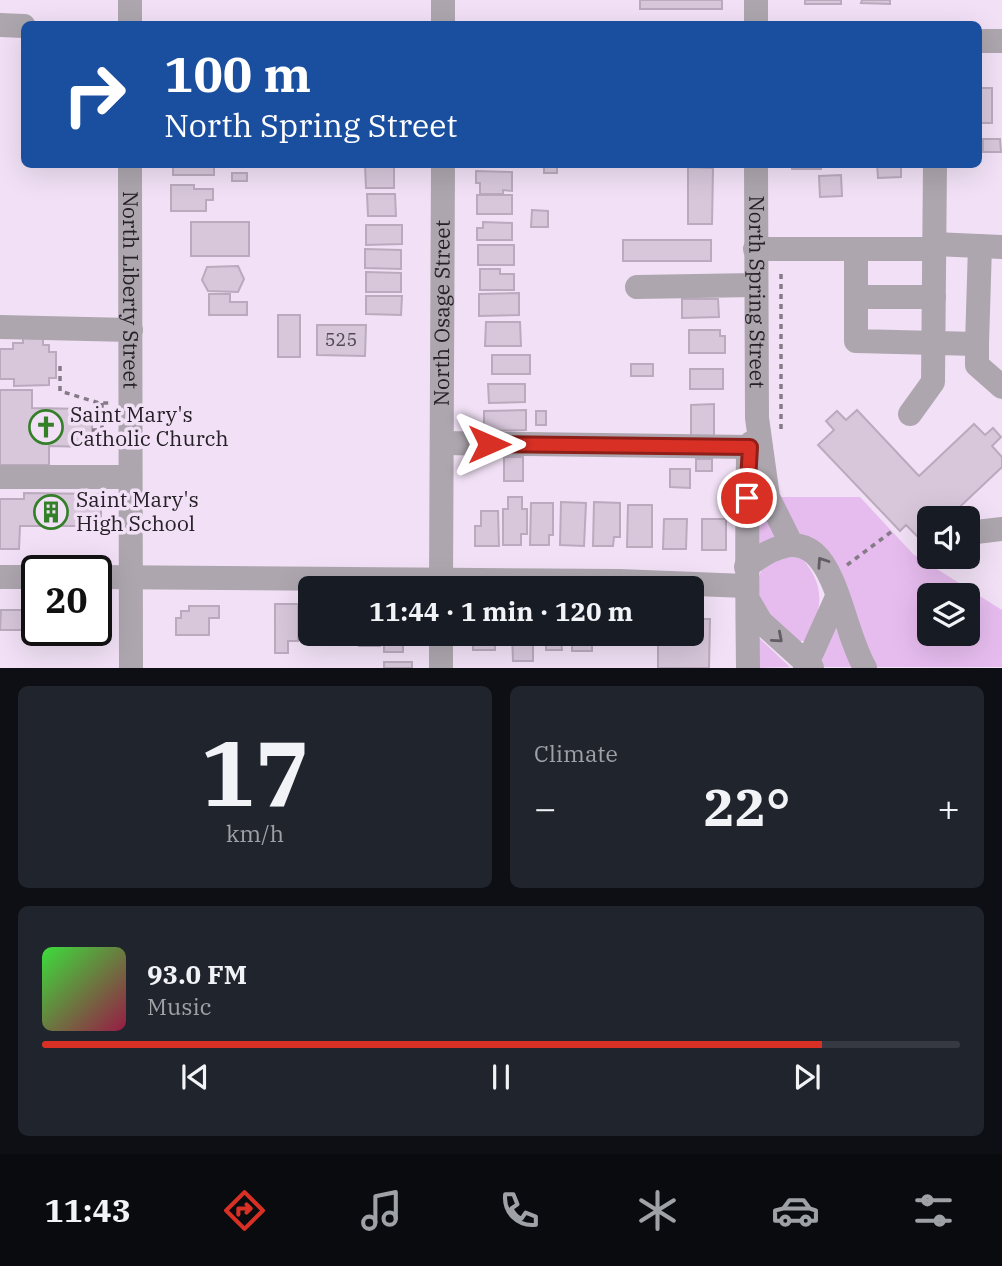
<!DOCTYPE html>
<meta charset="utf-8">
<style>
:root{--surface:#171b24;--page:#20242c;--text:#f1f3f6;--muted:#9ea1a6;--line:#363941;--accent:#d93025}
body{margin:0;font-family:"IBM Plex Serif",serif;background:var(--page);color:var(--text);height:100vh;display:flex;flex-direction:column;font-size:26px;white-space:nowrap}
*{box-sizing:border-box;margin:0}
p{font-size:23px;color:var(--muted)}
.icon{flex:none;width:38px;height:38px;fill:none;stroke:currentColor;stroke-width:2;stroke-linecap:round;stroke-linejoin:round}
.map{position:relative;height:668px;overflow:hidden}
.drawer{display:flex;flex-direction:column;gap:18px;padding:18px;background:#0d0f14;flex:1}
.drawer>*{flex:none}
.guide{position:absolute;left:21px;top:21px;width:961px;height:147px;border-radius:10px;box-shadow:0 7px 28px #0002;background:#1a4fa0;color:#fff;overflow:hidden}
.buttons{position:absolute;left:917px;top:506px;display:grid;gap:14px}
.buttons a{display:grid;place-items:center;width:63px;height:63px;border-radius:10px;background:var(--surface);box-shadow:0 7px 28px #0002;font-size:35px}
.speed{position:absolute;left:21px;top:555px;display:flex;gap:14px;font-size:35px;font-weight:700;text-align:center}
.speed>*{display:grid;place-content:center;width:91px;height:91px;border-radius:50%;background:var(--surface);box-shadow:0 7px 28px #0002;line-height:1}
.speed .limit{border:4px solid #111;border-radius:10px;background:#fff;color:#111}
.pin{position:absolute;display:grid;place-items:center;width:60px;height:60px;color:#fff;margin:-30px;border:4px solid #fff;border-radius:50%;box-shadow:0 2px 7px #0007}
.me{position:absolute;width:77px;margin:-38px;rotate:90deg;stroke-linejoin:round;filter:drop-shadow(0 0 5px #0008)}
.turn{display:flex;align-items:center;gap:24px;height:147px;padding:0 28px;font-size:32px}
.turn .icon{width:91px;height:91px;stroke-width:2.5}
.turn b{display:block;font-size:49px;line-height:60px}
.big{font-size:52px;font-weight:700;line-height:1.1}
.drawer .card{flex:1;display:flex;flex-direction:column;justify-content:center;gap:10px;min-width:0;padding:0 24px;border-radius:10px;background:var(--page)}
.drawer .dial{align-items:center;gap:0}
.dial b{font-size:91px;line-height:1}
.song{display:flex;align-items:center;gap:21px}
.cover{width:84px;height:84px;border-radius:10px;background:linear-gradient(135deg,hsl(120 70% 55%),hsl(340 70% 35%))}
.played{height:7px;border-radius:4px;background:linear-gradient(90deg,var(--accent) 85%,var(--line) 85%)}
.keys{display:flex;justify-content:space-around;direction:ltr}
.heat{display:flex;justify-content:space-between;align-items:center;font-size:38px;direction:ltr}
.drawer .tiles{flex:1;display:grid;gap:18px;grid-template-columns:1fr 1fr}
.card:last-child{grid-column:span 2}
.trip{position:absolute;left:298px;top:576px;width:406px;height:70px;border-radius:10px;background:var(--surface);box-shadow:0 7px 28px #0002;font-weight:700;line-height:70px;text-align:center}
.dock{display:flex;height:112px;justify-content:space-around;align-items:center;background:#090b0e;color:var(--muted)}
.dock .icon{width:49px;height:49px}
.dock .selected{color:var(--accent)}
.dock b{font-size:32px;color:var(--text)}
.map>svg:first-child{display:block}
.green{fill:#e6bcee;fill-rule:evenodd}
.building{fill:#d8c7db;stroke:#bbaabe;stroke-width:2}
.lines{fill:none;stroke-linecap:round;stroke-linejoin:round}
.path{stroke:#857a87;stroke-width:3.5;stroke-dasharray:5 5;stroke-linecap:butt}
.minor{stroke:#ada6ae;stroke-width:24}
.oneway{stroke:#635c64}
.route-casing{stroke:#8d1f18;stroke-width:18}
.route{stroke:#d93025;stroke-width:12}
.labels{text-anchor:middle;stroke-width:7;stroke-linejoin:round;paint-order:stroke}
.number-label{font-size:18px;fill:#524a54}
.street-label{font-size:21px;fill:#262027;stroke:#f2e1f6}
.poi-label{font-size:21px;fill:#262027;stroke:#f2e1f6;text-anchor:start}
</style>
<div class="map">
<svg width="1002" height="668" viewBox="0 0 1002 668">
<rect width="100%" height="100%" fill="#f2e1f6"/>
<g class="green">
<path d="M777,497H860L913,554L1002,610V667H876L804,537L794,529ZM929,595H968V634H929Z"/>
<path d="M757,498L778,537L758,548Z"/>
<path d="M801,557C826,586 824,610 804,641H789C767,612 745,596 767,559Z"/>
<path d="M834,625L854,667H824L820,665Z"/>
<path d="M757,636L790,667L754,668Z"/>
</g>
<g class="building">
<rect x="640" y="0" width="82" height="9"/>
<rect x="805" y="0" width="36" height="4"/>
<path d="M862,0H890V4L861,3Z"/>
<rect x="978" y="88" width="14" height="35"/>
<path d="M983,139H1000L1001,152H983Z"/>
<rect x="173" y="164" width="41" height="11"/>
<path d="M394,164V188H366L365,165Z"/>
<rect x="544" y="164" width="13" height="9"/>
<rect x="792" y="164" width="29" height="5"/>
<path d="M877,164H909V167H901V177L878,178Z"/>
<path d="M688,167L713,168L712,224H688Z"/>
<path d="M476,171L512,172V191L503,190V194H480V183H476Z"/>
<rect x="232" y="173" width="15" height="8"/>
<path d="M841,175L842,196L820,197L819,176Z"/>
<path d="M171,185H194V189H213V200H206V211H171Z"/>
<path d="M367,194H395L396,216H368Z"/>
<rect x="477" y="195" width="35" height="19"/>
<path d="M532,210L548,211V227H531Z"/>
<rect x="191" y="222" width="58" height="34"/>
<path d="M483,222L512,223V240H477V228H483Z"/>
<path d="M366,225H402V244L366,245Z"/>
<rect x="623" y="240" width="88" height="21"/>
<rect x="478" y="245" width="36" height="20"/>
<path d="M365,249L401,250V269L365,268Z"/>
<path d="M238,266L244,279L238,292L208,291L202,280L207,267Z"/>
<path d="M480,269H500V274H514V290H480Z"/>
<path d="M366,272L401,273V292H366Z"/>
<path d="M519,293V315L479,316V294Z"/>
<path d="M209,294H230V302H247V315H209Z"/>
<path d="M366,296H402L401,315L366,314Z"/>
<path d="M682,299H718L719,317L682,318Z"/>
<rect x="278" y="315" width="22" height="42"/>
<path d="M486,322H520L521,346H485Z"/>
<path d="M317,325H366L365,356L317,355Z"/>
<path d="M689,330H720V336H725V353H689Z"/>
<path d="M23,335L43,336V345H49V352H56V378H49V385L14,386V379H0V349H13V343H23Z"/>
<rect x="492" y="355" width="38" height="19"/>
<rect x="631" y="364" width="22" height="12"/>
<rect x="690" y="369" width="33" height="20"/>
<path d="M488,384H525V402L489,403Z"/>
<path d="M0,390H32V408L88,409V423H92V437H88V447L49,446V465H0Z"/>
<path d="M714,404V437H691V405Z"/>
<path d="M526,410V430L484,431V411Z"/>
<path d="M857,410L919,476L974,424L985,435L993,428L1001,437L992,446L1002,457V467L948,518H929V536L923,542L906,525L900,531L818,445L834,430L826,421L837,411L846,420Z"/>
<rect x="536" y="411" width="10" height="14"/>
<rect x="504" y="457" width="19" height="24"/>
<rect x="696" y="459" width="16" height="12"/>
<path d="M670,469H690V488L670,487Z"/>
<path d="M24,493L101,494V526H20L19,549H0V499H24Z"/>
<path d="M508,497H522V509H527V534H521V545H503V509H508Z"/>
<path d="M561,502L586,503L584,546L560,545Z"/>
<path d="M594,502L620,503V537H614L613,546H593Z"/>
<path d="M531,503H553V535H549V545H530Z"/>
<path d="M628,505H652V547H627Z"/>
<path d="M481,511H498L499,546H475V526H481Z"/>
<path d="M664,519H687L686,549H663Z"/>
<rect x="702" y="519" width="24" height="31"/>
<path d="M275,604H298V641H288V653H275Z"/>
<path d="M189,606H219V618H209V635H176V618H181V611H189Z"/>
<path d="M1,610H25V630H0Z"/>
<path d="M691,619H710L709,668H658V634H691Z"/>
<path d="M48,630H91V645L48,644Z"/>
<rect x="313" y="634" width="26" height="11"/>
<rect x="359" y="634" width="21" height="12"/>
<path d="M384,634H411V638H403V652H384Z"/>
<rect x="473" y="634" width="22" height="16"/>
<path d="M512,634H533V661H513Z"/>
<path d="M546,634H567V641H561L562,650H546Z"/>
<rect x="572" y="634" width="20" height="17"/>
<rect x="384" y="662" width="28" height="6"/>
</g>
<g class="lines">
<g class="path">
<path d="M60,366V391L99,403H109"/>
<path d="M102,403V446"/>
<path d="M781,429V269"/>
<path d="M92,430H102"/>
<path d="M847,565L895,529"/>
</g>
<g class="minor">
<path d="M130,24V0"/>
<path d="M443,24V0"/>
<path d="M756,24V0"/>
<path d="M0,25L24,26"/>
<path d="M978,41H1002"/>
<path id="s1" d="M130,164L131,668"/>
<path id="s2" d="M756,164L757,418L768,497L791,543"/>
<path d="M934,244L1002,247"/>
<path d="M755,249H934"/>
<path d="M856,250V341L977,344L980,246"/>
<path d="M637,287L755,285"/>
<path d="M856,297H934"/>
<path d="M0,327L131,330"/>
<path d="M977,344V365L1002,387"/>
<path d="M910,414L933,382L935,164"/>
<path d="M442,443L750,447"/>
<path d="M0,477H130"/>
<path d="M968,533L1002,529"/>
<path d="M746,567C835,497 834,613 865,668"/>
<path d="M0,577H37"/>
<path d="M96,577L619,581L746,586"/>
<path id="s3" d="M441,588L443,164"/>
<path d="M750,603L761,622L812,668"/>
<path d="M441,634V668"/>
<path d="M748,668C747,596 747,526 748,454L751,443"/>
<path d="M805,668L837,597"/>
</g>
</g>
<defs><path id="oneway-chevron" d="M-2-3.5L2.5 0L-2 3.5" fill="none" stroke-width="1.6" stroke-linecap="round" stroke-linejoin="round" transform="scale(1.75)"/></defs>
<g class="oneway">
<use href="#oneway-chevron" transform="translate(822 562) rotate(-124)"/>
<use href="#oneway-chevron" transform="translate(778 638) rotate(41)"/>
</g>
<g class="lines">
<g class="route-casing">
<path id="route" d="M489,444L750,447L747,498"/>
</g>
<use href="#route" class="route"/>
</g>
<defs>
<g id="church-ring" transform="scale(1.75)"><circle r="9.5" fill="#f2e1f6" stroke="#348029" stroke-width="1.5"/><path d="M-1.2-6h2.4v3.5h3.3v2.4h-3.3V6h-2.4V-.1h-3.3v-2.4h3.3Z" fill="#348029"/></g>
<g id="building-ring" transform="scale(1.75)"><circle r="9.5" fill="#f2e1f6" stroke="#348029" stroke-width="1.5"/><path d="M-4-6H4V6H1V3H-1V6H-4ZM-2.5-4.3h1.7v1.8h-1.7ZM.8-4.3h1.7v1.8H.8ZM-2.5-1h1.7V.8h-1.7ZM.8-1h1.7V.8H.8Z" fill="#348029"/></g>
</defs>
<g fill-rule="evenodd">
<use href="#church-ring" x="46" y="427"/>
<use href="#building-ring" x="51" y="512"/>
</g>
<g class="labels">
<g class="number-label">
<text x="341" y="346">525</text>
</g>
<g class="street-label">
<text dy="7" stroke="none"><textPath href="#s1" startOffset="126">North Liberty Street</textPath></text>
<text dy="7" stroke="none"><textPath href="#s2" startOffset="128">North Spring Street</textPath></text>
<text dy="7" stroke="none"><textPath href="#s3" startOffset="275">North Osage Street</textPath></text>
</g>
<g class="poi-label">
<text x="70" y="422">Saint Mary's<tspan x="70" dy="24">Catholic Church</tspan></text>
<text x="76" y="507">Saint Mary's<tspan x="76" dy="24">High School</tspan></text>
</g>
</g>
</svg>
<div class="buttons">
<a><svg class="icon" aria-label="sound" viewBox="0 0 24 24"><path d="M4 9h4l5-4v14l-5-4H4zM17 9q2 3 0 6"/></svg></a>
<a><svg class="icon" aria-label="layers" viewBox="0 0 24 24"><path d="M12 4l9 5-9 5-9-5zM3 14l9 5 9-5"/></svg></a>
</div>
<div class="speed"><div class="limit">20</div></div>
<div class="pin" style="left:747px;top:498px;background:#d93025"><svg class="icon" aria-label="arrive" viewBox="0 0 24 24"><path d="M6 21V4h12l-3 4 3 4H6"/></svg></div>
<svg class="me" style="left:489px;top:444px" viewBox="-20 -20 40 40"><path d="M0-17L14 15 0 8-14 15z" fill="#d93025" stroke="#fff" stroke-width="4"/></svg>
<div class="trip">11:44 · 1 min · 120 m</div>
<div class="guide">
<div class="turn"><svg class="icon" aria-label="right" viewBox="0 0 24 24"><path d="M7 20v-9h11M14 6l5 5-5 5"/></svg><div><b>100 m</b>North Spring Street</div></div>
</div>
</div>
<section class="drawer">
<div class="tiles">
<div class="card dial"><b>17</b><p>km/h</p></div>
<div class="card"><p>Climate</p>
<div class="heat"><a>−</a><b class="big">22°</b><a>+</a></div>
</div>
<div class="card">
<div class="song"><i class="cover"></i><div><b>93.0 FM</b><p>Music</p></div></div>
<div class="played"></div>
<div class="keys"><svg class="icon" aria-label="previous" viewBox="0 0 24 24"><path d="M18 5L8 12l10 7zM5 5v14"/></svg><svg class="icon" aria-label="pause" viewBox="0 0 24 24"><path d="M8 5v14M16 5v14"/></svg><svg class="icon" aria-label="next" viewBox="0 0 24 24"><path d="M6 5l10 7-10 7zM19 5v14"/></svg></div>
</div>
</div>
</section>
<nav class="dock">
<b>11:43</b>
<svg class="icon selected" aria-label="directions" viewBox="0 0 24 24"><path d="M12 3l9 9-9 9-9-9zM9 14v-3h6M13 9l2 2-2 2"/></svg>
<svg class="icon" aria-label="music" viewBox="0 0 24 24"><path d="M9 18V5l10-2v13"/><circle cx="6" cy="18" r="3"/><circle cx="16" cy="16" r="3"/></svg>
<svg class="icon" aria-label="phone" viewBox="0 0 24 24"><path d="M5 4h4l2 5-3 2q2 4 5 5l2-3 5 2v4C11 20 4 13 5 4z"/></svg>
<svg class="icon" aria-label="climate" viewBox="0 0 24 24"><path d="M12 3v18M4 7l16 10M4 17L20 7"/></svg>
<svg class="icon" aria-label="car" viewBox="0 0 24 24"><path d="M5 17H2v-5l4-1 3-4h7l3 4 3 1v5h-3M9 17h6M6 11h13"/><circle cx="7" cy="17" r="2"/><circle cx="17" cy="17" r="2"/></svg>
<svg class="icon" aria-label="filters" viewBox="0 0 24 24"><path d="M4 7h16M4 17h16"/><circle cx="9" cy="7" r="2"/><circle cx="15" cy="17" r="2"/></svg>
</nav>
